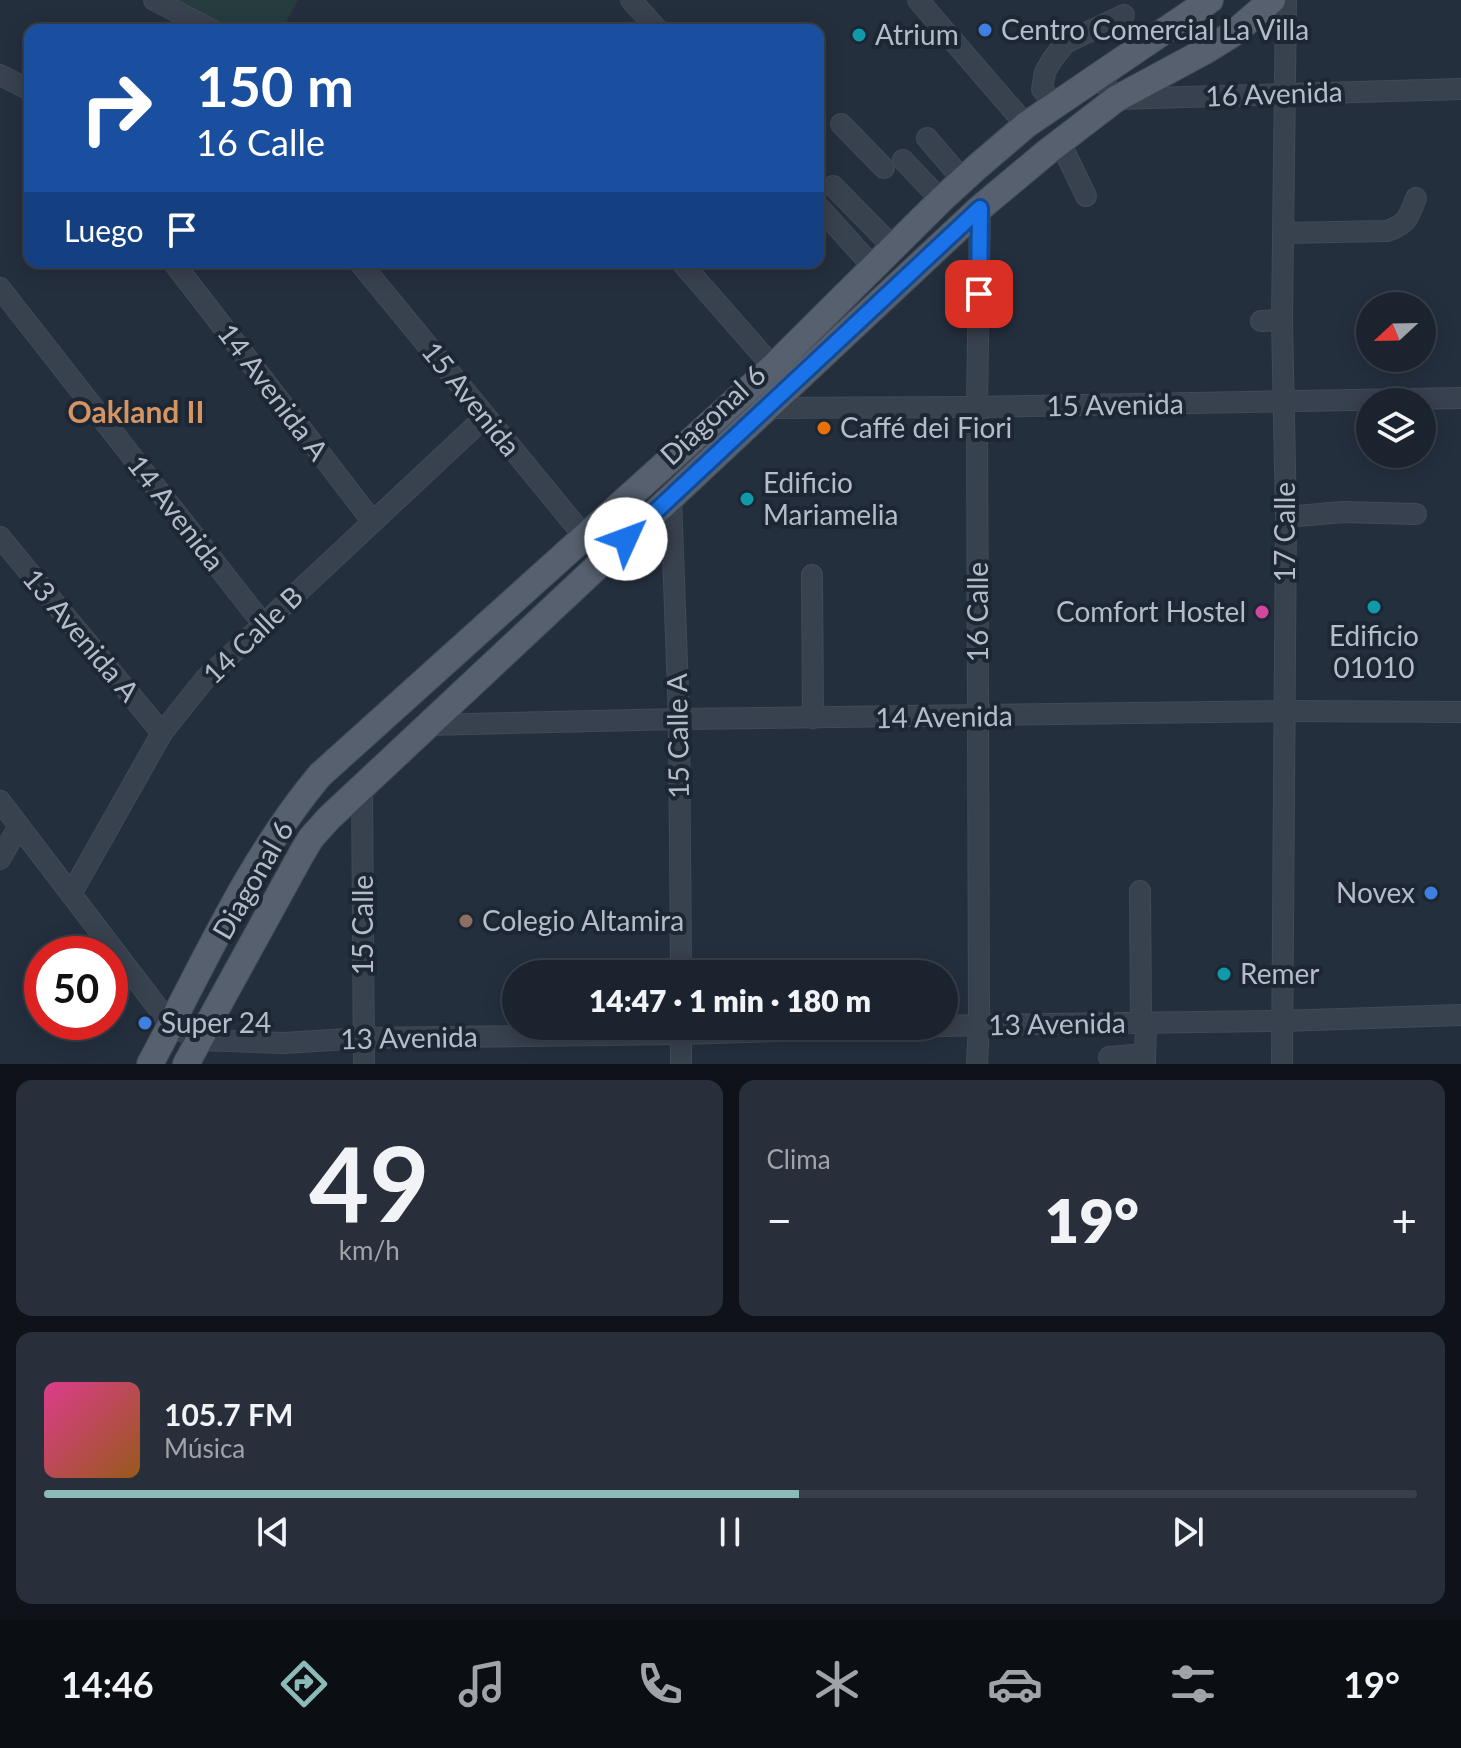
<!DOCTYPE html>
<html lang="es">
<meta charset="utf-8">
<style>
:root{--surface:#1b232e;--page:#282f3a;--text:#f1f3f6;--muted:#a0a4aa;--line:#39404a;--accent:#8bbbb9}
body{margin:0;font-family:Lato,sans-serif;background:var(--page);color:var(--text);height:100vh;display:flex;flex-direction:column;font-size:30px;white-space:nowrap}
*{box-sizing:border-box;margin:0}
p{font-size:26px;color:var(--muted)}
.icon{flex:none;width:44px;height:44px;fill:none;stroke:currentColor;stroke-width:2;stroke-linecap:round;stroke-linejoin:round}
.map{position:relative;height:1064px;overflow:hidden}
.details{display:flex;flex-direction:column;gap:16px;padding:16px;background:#0f1319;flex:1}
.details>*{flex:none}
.guide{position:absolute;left:24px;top:24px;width:800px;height:244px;border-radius:16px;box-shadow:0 4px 20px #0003,0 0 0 2px var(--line);background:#1a4fa0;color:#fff;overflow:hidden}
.needle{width:52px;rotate:248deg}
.buttons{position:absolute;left:1356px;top:292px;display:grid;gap:16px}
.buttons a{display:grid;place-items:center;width:80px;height:80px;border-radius:50%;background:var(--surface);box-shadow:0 4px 20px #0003,0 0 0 2px var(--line);font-size:40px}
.speed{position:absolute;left:24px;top:936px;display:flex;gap:16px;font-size:40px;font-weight:700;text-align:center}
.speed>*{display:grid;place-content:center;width:104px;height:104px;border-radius:50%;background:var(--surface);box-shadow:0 4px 20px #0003,0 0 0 2px var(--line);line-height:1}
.speed .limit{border:12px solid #d22;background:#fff;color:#111}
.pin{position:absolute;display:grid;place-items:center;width:68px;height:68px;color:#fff;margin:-34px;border-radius:16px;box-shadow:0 4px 12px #0006}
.me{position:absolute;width:88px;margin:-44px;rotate:47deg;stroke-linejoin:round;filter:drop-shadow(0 0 6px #0008)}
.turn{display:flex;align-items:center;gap:28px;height:168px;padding:0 40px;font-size:36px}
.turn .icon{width:104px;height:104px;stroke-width:2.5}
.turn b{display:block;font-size:56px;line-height:68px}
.then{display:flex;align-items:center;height:76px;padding:0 40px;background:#0003;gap:16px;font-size:30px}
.big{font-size:60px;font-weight:800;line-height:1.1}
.details .tile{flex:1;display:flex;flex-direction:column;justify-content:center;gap:12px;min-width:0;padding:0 28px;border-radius:16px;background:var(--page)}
.details .dial{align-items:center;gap:0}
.dial b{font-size:104px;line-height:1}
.song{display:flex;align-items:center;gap:24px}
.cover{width:96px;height:96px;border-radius:12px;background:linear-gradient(135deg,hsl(330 70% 55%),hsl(30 70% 35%))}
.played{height:8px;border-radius:4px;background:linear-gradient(90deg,var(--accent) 55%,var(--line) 55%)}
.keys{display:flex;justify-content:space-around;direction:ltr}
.heat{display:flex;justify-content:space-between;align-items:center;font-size:44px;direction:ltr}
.details .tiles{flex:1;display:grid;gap:16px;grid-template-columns:1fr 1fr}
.tile:last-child{grid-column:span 2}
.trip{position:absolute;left:502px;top:960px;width:456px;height:80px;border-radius:40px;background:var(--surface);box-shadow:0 4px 20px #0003,0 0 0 2px var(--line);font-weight:800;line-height:80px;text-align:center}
.tab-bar{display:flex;height:128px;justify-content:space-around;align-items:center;background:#0b0e12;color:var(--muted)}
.tab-bar .icon{width:56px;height:56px}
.tab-bar .active{color:var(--accent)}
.tab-bar b{font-size:36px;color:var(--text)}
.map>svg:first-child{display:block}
.green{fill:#263c3f}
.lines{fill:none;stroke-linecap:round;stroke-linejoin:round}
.minor-casing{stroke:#414a57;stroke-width:22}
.major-casing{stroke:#414a57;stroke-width:28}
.minor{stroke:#38414e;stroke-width:20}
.major{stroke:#56606e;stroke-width:26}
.route-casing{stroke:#114b97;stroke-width:20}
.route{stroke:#1a73e8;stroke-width:14}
.shop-dot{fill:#3f7fe0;stroke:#1d2633;stroke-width:3}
.culture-dot{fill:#0f9aa8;stroke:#1d2633;stroke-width:3}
.food-dot{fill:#e8710a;stroke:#1d2633;stroke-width:3}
.hotel-dot{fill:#d1479c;stroke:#1d2633;stroke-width:3}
.education-dot{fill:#8d6e63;stroke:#1d2633;stroke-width:3}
.labels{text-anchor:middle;stroke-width:8;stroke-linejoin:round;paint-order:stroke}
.poi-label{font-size:28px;fill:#b4bcc9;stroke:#1d2633;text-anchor:start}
.street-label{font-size:28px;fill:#b4bcc9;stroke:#1d2633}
.neighbourhood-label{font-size:30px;font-weight:bold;fill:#d59563;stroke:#1d2633}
</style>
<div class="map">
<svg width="1461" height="1064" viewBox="0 0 1461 1064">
<rect width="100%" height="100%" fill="#242f3e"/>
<path class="green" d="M172,0H298L282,30H231Z"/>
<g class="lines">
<g class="minor-casing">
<g id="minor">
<path d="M154,0L212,30"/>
<path d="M631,0L658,30"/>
<path d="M918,0L1026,125"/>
<path d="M0,75L30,90"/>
<path d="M1099,76L1116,99L1461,89"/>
<path d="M1055,105L1042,89L1045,72L1052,60L1065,43L1124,15"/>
<path d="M841,124L884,168"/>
<path d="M927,138L963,180"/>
<path d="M1060,142L1086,196"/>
<path d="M903,160L941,200"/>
<path d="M833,186L894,248"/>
<path d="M818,206L874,268"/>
<path d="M1284,233L1387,231C1407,224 1409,217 1416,198"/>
<path d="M173,262L373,522"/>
<path d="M359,262L584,536"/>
<path d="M681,262L773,367"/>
<path d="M0,288L263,624"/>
<path d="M1261,321L1282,320"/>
<path d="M768,408L977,407L1461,398"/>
<path d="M671,498L679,719L681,974"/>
<path d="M1286,517L1343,512L1416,514"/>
<path d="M0,537L162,733"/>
<path d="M812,575L813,718"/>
<path d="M426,725L679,719L1285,711L1461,712"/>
<path d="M362,786L364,1064"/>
<path d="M0,801L171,1025L200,1040L284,1043L364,1038L681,1034L979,1025L1281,1021L1461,1015"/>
<path d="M0,859L19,826"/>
<path d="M1140,891L1141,1022"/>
<path d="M71,894L162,733L205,679L485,417"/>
<path d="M681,1026V1064"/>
<path d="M1109,1057L1145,1054"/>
<path d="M977,1064L979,1025L977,407L980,208"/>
<path d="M1145,1064L1146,1022"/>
<path d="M1282,1064L1286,517L1282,320L1286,0"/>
</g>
</g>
<g class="major-casing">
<g id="major">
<path d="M150,1064C203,966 248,861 320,775L773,367L941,200L977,167L1026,125L1210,0"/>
<path d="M186,1064L302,853L311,838L329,818L980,208L1047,152L1116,99L1205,51L1234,33L1272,0"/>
</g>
</g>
<use href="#minor" class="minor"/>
<use href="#major" class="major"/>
</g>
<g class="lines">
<g class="route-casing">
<path id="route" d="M626,539L980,208L979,294"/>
</g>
<use href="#route" class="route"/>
</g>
<g class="shop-dot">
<circle cx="985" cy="30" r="8"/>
<circle cx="1431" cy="893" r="8"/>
<circle cx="145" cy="1023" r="8"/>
</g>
<g class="culture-dot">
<circle cx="859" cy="35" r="8"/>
<circle cx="747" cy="499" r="8"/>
<circle cx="1374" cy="607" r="8"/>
<circle cx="1224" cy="974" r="8"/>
</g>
<circle class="food-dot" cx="824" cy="428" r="8"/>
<circle class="hotel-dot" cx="1262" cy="612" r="8"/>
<circle class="education-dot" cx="466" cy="921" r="8"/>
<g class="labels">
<g class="poi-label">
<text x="1001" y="40">Centro Comercial La Villa</text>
<text x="875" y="45">Atrium</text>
<text x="840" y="438">Caffé dei Fiori</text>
<text x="763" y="493">Edificio<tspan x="763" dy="32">Mariamelia</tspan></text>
<text x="1246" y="622" text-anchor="end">Comfort Hostel</text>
<text x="1374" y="646" text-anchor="middle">Edificio<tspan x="1374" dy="32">01010</tspan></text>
<text x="1415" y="903" text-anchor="end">Novex</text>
<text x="482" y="931">Colegio Altamira</text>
<text x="1240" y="984">Remer</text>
<text x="161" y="1033">Super 24</text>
</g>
<g class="street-label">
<text transform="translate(1274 94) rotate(-2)" y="10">16 Avenida</text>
<text transform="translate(273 392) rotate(53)" y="10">14 Avenida A</text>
<text transform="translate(471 399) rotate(51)" y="10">15 Avenida</text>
<text transform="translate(1115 405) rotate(-1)" y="10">15 Avenida</text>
<text transform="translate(713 415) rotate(-43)" y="10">Diagonal 6</text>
<text transform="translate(176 513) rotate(52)" y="10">14 Avenida</text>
<text transform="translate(1285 532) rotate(-90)" y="10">17 Calle</text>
<text transform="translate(978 612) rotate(-90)" y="10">16 Calle</text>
<text transform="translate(81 635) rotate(50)" y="10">13 Avenida A</text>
<text transform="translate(253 635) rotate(-44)" y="10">14 Calle B</text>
<text transform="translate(944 717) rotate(-1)" y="10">14 Avenida</text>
<text transform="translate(678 736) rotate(-91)" y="10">15 Calle A</text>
<text transform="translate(253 880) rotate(-60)" y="10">Diagonal 6</text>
<text transform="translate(363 925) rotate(-90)" y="10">15 Calle</text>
<text transform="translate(1057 1024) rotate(-1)" y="10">13 Avenida</text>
<text transform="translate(409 1038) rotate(-1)" y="10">13 Avenida</text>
</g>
<g class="neighbourhood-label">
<text x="136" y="423">Oakland II</text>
</g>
</g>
</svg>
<div class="buttons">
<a><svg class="needle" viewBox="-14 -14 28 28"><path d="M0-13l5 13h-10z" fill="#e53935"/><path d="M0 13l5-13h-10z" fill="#a0a4aa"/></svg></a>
<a><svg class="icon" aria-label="layers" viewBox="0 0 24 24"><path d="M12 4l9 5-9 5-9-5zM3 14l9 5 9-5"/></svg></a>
</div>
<div class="speed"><div class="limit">50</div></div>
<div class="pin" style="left:979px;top:294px;background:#d93025"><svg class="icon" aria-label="arrive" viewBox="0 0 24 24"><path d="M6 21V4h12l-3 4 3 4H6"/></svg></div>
<svg class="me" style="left:626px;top:539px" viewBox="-20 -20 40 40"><circle r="19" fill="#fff"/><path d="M0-13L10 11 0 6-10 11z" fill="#1a73e8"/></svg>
<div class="trip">14:47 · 1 min · 180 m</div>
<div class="guide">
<div class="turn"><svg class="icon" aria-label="right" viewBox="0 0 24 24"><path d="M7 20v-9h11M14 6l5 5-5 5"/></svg><div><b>150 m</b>16 Calle</div></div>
<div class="then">Luego<svg class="icon" aria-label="arrive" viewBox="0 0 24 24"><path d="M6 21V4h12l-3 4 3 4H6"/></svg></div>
</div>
</div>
<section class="details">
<div class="tiles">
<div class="tile dial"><b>49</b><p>km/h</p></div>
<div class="tile"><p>Clima</p>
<div class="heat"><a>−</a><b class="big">19°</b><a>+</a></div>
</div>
<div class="tile">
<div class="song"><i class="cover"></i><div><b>105.7 FM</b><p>Música</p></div></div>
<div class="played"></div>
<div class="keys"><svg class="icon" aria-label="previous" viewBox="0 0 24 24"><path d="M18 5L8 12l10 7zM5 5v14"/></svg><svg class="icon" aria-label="pause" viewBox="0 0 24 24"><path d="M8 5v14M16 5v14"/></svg><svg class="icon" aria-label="next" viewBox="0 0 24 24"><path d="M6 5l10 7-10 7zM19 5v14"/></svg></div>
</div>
</div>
</section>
<nav class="tab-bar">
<b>14:46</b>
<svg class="icon active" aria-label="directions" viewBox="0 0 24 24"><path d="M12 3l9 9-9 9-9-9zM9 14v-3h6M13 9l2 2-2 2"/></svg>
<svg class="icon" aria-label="music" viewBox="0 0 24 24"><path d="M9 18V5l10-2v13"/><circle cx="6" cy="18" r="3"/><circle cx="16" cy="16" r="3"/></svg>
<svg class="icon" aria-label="phone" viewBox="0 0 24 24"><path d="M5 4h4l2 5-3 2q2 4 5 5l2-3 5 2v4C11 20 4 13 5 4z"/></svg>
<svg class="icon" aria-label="climate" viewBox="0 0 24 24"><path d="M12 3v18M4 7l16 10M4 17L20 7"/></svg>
<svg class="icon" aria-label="car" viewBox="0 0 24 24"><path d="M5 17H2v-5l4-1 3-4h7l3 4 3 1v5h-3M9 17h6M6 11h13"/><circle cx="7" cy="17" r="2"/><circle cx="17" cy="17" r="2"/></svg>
<svg class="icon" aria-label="filters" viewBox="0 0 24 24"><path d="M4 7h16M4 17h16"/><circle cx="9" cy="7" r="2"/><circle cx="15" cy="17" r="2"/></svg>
<b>19°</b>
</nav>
